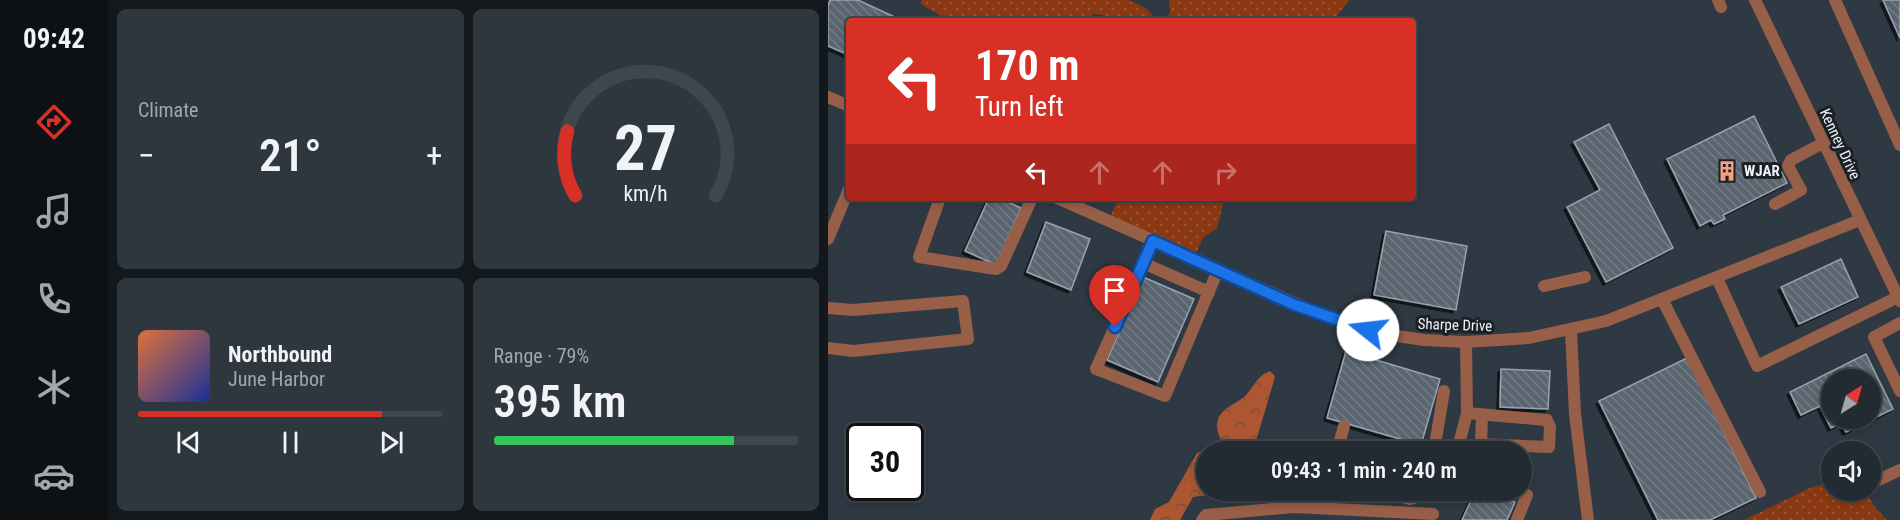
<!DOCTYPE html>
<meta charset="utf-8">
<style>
:root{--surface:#222b32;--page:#2e373e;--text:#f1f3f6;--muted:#a2a7ac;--line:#3f474d;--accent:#d93025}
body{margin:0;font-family:"Roboto Condensed",sans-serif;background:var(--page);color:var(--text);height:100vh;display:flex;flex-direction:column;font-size:22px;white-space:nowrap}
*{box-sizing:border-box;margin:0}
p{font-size:20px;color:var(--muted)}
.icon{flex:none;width:33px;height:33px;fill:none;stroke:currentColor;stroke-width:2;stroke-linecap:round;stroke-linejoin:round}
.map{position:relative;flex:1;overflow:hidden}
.details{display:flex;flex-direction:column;gap:9px;padding:9px;background:#13181c;width:720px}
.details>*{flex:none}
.guide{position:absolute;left:18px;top:18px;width:570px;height:183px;border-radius:6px;box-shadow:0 3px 9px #0003,0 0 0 2px var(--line);background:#d93025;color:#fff;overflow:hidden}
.needle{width:39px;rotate:37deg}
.fabs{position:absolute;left:993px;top:369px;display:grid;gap:12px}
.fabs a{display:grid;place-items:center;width:60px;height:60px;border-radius:50%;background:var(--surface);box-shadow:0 3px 9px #0003,0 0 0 2px var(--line);font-size:30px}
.speed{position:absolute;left:18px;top:423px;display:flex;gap:12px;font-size:30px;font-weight:700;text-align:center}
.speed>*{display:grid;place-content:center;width:78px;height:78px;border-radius:50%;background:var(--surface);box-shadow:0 3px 9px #0003,0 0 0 2px var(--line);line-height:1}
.speed .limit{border:3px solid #111;border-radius:9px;background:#fff;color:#111}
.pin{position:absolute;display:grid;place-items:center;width:51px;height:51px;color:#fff;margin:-62px -26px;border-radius:50% 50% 50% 0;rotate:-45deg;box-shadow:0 0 6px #0007}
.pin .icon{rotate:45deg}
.me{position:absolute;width:66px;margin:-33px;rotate:286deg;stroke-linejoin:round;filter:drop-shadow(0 0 4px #0008)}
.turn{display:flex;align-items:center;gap:21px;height:126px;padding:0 30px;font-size:27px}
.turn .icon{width:78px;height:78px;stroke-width:2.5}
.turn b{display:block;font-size:42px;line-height:51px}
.lanes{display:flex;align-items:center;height:57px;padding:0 30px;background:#0003;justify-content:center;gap:30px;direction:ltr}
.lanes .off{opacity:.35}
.big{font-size:45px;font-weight:600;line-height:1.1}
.details .card{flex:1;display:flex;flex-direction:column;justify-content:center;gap:9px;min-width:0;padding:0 21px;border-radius:9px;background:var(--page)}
.details .dial{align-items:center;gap:0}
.dial svg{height:156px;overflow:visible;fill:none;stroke:var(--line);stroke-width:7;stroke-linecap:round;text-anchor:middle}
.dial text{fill:var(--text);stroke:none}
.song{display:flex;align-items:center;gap:18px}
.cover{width:72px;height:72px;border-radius:9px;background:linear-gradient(135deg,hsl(20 70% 55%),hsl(230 70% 35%))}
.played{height:6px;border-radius:3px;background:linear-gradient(90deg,var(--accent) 80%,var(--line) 80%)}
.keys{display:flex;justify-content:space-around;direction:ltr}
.heat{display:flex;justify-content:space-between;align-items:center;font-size:33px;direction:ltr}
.charge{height:9px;border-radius:4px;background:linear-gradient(90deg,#34c759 79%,var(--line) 0)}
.details .tiles{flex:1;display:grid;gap:9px;grid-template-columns:repeat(2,1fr)}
.trip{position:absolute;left:368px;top:441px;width:336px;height:60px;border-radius:30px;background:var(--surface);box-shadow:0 3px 9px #0003,0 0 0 2px var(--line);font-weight:600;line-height:60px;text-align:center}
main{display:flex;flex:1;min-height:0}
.tabs{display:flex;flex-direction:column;width:108px;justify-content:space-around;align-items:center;background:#0e1114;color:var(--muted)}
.tabs .icon{width:42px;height:42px}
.tabs .on{color:var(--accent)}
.tabs b{font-size:27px;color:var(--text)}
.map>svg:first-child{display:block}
.grass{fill:url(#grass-dots)}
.forest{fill:url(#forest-crowns)}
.building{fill:url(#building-back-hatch);stroke:#97a4b0;stroke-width:1.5;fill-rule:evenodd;filter:url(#shadow)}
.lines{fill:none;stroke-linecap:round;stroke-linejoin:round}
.minor{stroke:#985f48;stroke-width:12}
.route-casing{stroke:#114b97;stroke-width:15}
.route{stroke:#1a73e8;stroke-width:10}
.labels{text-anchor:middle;stroke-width:6;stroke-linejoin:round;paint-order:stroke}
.street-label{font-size:15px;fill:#ecf3f9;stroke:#1b2024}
.poi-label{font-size:15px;font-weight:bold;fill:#ecf3f9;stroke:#1b2024;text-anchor:start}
</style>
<main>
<nav class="tabs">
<b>09:42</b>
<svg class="icon on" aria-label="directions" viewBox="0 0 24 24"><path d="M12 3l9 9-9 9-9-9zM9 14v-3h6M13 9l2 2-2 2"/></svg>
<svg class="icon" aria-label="music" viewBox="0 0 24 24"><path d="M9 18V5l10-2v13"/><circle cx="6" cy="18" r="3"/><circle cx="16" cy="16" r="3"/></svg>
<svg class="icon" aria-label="phone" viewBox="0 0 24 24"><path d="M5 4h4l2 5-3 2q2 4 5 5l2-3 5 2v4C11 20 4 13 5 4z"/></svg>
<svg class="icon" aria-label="climate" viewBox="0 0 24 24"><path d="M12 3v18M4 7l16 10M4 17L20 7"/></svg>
<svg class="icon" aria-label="car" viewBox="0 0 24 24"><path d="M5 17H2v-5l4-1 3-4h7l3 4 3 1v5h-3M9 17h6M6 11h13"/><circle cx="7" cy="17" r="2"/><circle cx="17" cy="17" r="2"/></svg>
</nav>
<section class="details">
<div class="tiles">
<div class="card"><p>Climate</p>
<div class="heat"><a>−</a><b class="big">21°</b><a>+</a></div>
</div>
<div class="card dial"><svg viewBox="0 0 100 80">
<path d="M14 69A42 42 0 1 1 86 69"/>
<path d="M14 69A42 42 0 0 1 10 36" stroke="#d93025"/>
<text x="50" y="56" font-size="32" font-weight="700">27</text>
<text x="50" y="72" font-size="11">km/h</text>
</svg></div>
<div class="card">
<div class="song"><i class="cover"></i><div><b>Northbound</b><p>June Harbor</p></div></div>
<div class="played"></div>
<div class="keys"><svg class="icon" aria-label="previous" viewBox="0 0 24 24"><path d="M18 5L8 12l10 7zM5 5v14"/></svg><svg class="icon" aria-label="pause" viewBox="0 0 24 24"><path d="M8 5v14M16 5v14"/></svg><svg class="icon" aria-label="next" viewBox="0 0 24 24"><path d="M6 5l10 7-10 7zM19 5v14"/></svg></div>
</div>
<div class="card"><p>Range · 79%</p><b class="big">395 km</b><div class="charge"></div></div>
</div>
</section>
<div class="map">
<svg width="1072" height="520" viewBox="0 0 1072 520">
<defs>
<pattern id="grass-dots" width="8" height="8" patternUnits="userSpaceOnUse" patternTransform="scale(1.5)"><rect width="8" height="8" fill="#8a3811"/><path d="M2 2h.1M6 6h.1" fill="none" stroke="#9b5534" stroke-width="1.8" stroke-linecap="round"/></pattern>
<pattern id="forest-crowns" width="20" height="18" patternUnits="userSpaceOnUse" patternTransform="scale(1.5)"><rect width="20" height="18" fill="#ac5632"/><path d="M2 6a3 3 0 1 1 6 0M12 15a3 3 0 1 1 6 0" fill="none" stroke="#7a503e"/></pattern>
<pattern id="building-back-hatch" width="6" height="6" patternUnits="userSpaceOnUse" patternTransform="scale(1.5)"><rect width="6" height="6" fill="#5a6570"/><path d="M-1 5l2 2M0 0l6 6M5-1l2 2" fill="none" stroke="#727c85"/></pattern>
<filter id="shadow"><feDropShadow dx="-3" dy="3" stdDeviation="0" flood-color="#0009"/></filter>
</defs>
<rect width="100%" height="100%" fill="#2e3943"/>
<g class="grass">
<path d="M93,0H301L318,8L329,20L339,17L342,13L341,0H521L505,21H316L265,14L261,21H122L93,4Z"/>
<path d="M290,198H397L389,228L375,238L366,258L282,218Z"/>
<path d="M1003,482L1004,490L1038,491L1046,506L1059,520H916L982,488Z"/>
</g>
<g class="forest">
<path d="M442,371L447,376L445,384L425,451H395C396,441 388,434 389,424C391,407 409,405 419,394C427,385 430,375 442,371Z"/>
<path d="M379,449L384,451L378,452V490L445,493C418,496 392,492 365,497L352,520H322L327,509L341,502L369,453Z"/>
</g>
<g class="building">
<path d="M2,0H30L67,17L65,21H21V55L0,46V6Z"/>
<path d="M1055,0H1072V38Z"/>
<path d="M926,116L959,183L895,215L897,219L886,224L883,220L872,226L839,159Z"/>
<path d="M781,124L845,248L778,282L739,207L772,190L746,142Z"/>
<path d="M161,198H171L193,208L168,265L137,251Z"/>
<path d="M218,222L262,239L243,290L199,272Z"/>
<path d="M558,231L639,246L628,310L546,295Z"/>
<path d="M1013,259L1030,297L971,324L953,287Z"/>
<path d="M315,277L366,299L330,382L279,360Z"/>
<path d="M518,351L612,379L593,445L499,418Z"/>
<path d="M1038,354L1065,409L1018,432L1013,423L1003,428L992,406L973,415L962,392ZM1004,380H1042V418H1004Z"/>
<path d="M859,358L928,498L882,520H830L771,401Z"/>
<path d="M673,369L722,371L720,409L672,407Z"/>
<path d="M648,490H662L687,502L679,520H634Z"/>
</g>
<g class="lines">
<g class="minor">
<path d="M890,0L893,7"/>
<path d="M927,0L1072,301"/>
<path d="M1007,0L1072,145"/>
<path d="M0,97L21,106"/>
<path d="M112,198L91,257L168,269L173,266L204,198"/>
<path d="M229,198L496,316L556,334L596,340L638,342L701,338L778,321L1032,220"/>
<path d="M947,204L973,190L960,166L963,160L995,143"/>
<path d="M0,239L21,189"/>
<path d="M325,241L268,369L337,396L390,270"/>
<path d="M315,263L381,292"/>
<path d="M889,278L929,366L1070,297"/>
<path d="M716,286L757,277"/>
<path d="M834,299L932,492"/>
<path d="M0,308L25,310L135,301L140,339L25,351L0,348"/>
<path d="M1072,323L1046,337L1072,391"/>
<path d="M743,331L747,414L760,520"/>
<path d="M639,413L719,420L722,427L721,447L653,444L654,416"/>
<path d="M509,452L516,426"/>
<path d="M573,452L587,448L603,450L607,445L616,391"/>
<path d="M629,452L639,413L638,342"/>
<path d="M1042,484L1072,470"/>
<path d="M545,490L582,499L605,493L613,496"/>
<path d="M688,490L699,495L689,520"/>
<path d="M1020,495L1029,490"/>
<path d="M374,520L378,515L465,507L605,514"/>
</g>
</g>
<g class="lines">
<g class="route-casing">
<path id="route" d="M287,327L325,241L467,305L540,330"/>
</g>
<use href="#route" class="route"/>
</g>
<defs>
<g id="building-bare" transform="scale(1.62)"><path d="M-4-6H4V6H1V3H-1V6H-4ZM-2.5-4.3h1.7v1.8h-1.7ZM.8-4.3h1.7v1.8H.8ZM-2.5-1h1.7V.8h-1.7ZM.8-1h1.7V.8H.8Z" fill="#f2a080" stroke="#1b2024" stroke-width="2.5" paint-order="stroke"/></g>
</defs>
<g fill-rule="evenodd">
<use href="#building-bare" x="899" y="171"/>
</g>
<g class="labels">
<g class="street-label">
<text transform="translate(1012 144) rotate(65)" y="5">Kenney Drive</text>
<text transform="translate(627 325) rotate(2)" y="5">Sharpe Drive</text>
</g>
<g class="poi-label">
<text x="916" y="176">WJAR</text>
</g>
</g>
</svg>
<div class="fabs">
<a><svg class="needle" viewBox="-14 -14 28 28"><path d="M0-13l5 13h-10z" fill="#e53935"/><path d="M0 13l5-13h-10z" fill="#a2a7ac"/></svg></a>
<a><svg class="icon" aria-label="sound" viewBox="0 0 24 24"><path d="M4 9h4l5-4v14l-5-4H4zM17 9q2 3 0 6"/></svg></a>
</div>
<div class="speed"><div class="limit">30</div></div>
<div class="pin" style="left:287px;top:327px;background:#d93025"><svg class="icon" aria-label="arrive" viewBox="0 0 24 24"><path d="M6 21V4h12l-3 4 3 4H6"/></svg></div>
<svg class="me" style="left:540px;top:330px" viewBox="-20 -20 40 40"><circle r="19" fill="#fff"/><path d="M0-13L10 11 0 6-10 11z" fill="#1a73e8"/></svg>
<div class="trip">09:43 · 1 min · 240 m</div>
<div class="guide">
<div class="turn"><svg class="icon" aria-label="left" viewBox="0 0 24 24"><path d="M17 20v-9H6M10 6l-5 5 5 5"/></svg><div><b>170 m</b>Turn left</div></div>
<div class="lanes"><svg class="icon" aria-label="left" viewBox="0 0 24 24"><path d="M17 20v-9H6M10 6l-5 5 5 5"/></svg><svg class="icon off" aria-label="ahead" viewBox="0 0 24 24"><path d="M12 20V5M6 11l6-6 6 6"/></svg><svg class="icon off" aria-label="ahead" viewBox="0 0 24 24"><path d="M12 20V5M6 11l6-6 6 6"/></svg><svg class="icon off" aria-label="right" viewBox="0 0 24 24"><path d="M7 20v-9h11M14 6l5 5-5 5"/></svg></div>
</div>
</div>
</main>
